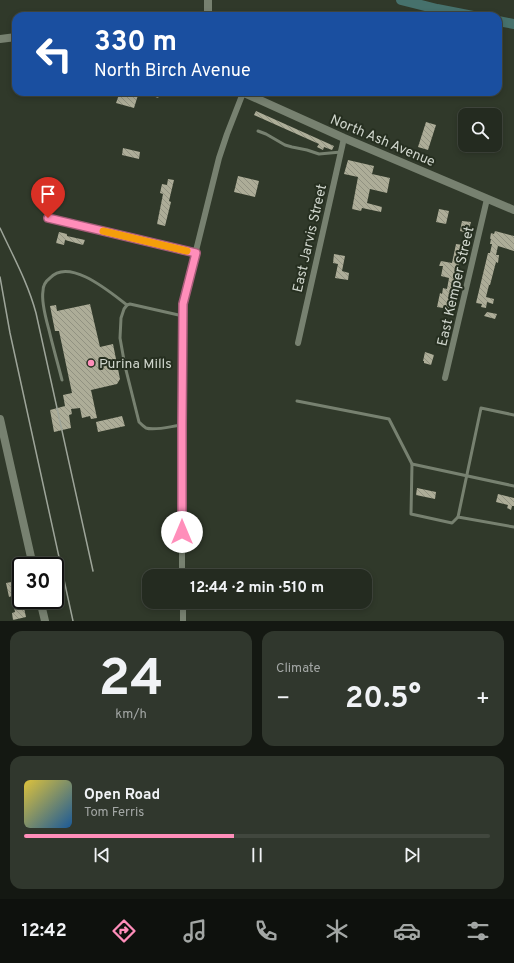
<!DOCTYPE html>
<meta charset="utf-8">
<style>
:root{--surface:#242b20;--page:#30372d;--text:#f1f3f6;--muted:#a3a7a5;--line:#41473e;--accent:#ff8eba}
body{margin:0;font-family:Overpass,sans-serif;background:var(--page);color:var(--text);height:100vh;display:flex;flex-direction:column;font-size:15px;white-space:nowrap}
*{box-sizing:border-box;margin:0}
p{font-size:13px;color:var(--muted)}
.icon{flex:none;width:22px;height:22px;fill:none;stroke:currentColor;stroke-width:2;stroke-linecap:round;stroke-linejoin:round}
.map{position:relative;height:621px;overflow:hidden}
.details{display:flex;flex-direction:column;gap:10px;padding:10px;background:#141812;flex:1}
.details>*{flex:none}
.top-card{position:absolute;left:12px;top:12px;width:490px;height:84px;border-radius:12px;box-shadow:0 2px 6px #0003,0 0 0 1px var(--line);background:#1a4fa0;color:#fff;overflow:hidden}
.controls{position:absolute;left:458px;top:108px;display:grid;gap:8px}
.controls a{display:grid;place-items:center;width:44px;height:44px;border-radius:8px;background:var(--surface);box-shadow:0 2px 6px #0003,0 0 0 1px var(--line);font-size:20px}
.speed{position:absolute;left:12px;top:557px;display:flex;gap:8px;font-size:20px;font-weight:700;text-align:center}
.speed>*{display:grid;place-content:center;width:52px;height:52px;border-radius:50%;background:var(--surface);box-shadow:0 2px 6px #0003,0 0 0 1px var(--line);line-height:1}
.speed .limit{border:2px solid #111;border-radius:6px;background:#fff;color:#111}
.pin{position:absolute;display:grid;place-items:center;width:34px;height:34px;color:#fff;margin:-41px -17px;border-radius:50% 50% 50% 0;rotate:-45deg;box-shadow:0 0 4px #0007}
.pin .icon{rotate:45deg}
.me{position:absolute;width:44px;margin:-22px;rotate:0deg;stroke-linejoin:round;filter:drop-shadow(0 0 3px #0008)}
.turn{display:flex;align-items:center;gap:14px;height:84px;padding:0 16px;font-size:18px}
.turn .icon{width:52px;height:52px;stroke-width:2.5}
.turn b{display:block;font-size:28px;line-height:34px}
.big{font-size:30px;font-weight:700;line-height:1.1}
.details .card{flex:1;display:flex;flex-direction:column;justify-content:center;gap:6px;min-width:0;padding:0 14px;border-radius:12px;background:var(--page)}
.details .dial{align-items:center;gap:0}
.dial b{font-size:52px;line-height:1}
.song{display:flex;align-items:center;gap:12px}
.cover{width:48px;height:48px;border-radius:6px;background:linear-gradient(135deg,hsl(50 70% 55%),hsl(210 70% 35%))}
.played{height:4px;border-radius:2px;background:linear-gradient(90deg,var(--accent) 45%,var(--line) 45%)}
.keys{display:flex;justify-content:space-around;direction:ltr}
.heat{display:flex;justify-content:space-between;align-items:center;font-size:22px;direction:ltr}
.details .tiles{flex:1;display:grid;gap:10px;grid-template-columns:1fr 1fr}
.card:last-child{grid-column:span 2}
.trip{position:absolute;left:142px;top:569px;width:230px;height:40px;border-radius:12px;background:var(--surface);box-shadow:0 2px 6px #0003,0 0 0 1px var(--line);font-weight:700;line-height:40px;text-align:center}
.dock{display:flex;height:64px;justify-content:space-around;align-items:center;background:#0e110d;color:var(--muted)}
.dock .icon{width:28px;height:28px}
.dock .current{color:var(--accent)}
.dock b{font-size:18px;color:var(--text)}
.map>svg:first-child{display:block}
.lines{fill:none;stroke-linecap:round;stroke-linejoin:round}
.river{stroke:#46716c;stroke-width:10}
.building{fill:url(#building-back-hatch)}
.service{stroke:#778170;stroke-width:3}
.minor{stroke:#778170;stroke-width:6}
.tertiary{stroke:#778170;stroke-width:8}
.rail{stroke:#9ea59a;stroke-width:1.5}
.route-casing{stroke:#a65c79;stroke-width:10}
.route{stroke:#ff8eba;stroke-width:7}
.slow{stroke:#f59e0b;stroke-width:7}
.poi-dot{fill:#ff8eba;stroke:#262f20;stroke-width:1.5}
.labels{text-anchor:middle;stroke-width:4;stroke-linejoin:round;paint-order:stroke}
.street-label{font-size:14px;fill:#cfd5cc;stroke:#262f20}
.poi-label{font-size:14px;fill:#cfd5cc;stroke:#262f20;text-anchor:start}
</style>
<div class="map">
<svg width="514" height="621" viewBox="0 0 514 621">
<defs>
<pattern id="building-back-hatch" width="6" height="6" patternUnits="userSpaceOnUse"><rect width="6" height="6" fill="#adad98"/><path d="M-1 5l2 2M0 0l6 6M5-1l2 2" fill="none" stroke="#919281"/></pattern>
</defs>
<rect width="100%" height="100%" fill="#30392a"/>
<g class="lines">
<g class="river">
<path d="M401,0L437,9L473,16"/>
<path d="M498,21L514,24"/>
</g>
</g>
<g class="building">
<path d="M120,92H139L134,108L116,103Z"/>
<path d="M143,92H161L158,98Z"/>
<path d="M256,111L334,146L332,150L324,147L323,150L317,147L319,144L254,115Z"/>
<path d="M426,122L436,125L428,150L418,147Z"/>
<path d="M123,148L140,152L139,159L122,155Z"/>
<path d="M348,160L374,166L372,174L390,178L387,193L370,189L367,203L382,207L381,212L362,208L361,211L352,209L358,177L344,174Z"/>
<path d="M238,176L259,181L255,197L234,192Z"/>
<path d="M168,179L174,180L169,201L171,202L165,226L157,224L163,194L160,193L162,184L167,185Z"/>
<path d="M439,209L449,211L446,224L436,222Z"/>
<path d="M462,221L471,222L468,233L460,231Z"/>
<path d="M495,231L514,236V251L498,246L496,255H499L498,263L496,262L490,285H489L486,297L494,299L493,304L487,302L486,308L481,307L482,304L476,303L488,253H490L492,244H490L491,239H490L491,233L494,234Z"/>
<path d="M59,232L67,234V236L85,240L83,245L65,240L64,245L56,243Z"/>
<path d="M456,244L463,245L459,261L457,279H456L455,281H454L449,309L437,307L440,293L442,294L443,288L447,289L449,278L441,276L443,266H439L441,261L452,263Z"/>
<path d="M334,254L345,256L342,271L349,273L348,280L335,278L338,264L333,263Z"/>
<path d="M90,304L100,347L113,344L120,379L117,384L91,390L97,418L91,419L90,416L82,418L80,408L71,409L72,414L69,415L71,428L54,432L50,410L65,406L63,395L72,393L59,331H55L50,306L56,305L57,311Z"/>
<path d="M487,312L497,314L495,319L484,316Z"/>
<path d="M425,352L434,355L431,365L424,363V361H423Z"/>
<path d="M122,416L125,426L98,432L96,422Z"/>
<path d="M417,488L436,492L435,499L416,495Z"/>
<path d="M498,494L514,498V506H512L511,510L507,508L508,505L496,502Z"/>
<path d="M17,581L21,603H23L26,617L13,620L12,613L15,612L12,596L9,597L6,583Z"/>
</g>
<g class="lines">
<g class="service">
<path d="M258,131L266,134L285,145L292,147L307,150L319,154L341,152"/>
<path d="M62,380C58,364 53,347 49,330C46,319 41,302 43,291C43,286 46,281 50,278C69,257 110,292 127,305"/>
<path d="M297,401L389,419L412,464"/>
<path d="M514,415L481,408L458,517L514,527"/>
<path d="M182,425C172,426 155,431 146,428C143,426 141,424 139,422L125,366L120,338L121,318L124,309L127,305L130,304L183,316"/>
<path d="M458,517L452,523L411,514L412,464L514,486"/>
</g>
<g class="minor">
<path d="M48,218L196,253"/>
<path d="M298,343L344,138"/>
<path d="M445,378L487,199"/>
<path d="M182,576V425L183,303L219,158L227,134L243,93"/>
<path d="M183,602V621"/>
</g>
<g class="tertiary">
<path d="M208,16V0"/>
<path d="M0,39L16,37"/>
<path d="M242,92L344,138L514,210"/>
<path d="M0,419L33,566"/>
<path d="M40,600L45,621"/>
</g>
<g class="rail">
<path d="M0,228C13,256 28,283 36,313L93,571"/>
<path d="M0,277L10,333L73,621"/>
</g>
</g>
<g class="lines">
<g class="route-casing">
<path id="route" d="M48,218L196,253L183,304L182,425V532"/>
</g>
<use href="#route" class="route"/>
<path class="slow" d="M103,231L187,251"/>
</g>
<circle class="poi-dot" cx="91" cy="363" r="4"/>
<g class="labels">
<g class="street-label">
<text transform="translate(383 140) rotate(23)" y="5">North Ash Avenue</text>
<text transform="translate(309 238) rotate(-77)" y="5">East Jarvis Street</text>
<text transform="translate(455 286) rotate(-77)" y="5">East Kemper Street</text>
</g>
<g class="poi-label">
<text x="99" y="368">Purina Mills</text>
</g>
</g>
</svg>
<div class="controls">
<a><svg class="icon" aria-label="search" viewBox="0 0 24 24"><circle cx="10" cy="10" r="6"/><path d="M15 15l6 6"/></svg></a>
</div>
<div class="speed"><div class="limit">30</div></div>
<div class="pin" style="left:48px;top:218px;background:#d93025"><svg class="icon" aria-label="arrive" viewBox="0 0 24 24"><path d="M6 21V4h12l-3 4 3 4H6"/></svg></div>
<svg class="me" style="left:182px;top:532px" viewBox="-20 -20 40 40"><circle r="19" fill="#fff"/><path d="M0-13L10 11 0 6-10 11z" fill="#ff8eba"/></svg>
<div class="trip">12:44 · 2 min · 510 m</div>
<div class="top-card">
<div class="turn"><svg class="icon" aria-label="left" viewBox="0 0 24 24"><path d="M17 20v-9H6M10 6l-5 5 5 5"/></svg><div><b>330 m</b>North Birch Avenue</div></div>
</div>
</div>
<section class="details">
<div class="tiles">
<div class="card dial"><b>24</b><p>km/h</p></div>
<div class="card"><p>Climate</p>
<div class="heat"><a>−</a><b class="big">20.5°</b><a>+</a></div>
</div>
<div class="card">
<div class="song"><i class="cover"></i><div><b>Open Road</b><p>Tom Ferris</p></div></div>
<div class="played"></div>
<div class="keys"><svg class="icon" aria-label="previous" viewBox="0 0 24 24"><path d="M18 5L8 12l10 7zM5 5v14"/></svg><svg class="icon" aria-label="pause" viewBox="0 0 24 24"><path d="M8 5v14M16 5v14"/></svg><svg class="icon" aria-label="next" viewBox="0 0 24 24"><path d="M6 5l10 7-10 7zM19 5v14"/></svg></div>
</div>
</div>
</section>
<nav class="dock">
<b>12:42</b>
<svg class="icon current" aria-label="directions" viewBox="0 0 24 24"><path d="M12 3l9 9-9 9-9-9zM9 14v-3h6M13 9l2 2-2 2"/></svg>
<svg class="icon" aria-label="music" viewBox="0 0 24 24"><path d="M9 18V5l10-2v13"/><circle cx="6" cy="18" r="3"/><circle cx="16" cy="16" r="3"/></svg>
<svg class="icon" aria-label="phone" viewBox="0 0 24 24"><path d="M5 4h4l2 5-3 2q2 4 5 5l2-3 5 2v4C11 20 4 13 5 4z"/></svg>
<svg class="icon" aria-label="climate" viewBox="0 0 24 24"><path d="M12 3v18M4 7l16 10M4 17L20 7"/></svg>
<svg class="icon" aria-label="car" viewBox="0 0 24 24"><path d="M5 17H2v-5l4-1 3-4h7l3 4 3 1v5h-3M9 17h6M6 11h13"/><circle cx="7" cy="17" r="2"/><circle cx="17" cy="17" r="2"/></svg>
<svg class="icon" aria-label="filters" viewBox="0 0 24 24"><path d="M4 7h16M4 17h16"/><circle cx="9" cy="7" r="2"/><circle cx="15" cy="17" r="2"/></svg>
</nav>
